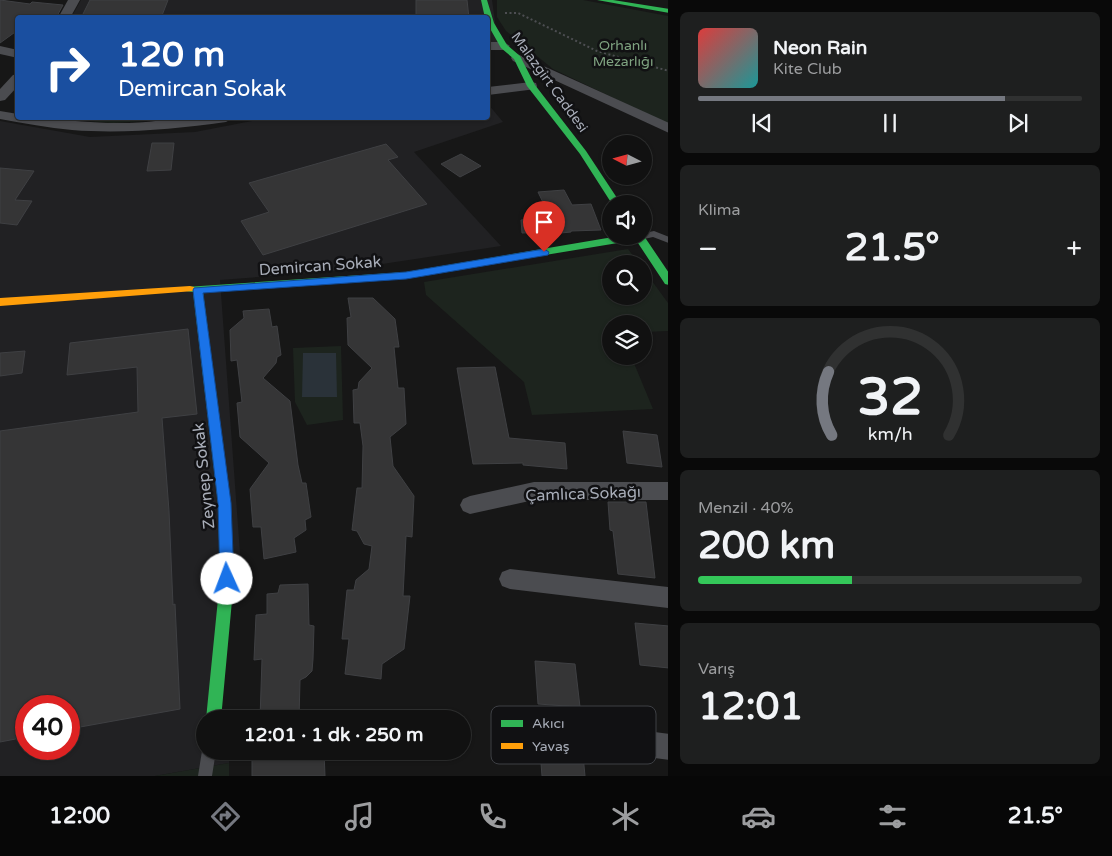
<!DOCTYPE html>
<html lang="tr">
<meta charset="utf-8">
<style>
:root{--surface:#111;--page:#1e1f1f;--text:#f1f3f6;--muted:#9c9d9f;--line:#303131;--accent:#757880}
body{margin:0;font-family:"Varela Round",sans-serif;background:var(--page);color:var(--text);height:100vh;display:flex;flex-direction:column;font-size:19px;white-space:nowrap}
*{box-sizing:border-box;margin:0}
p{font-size:16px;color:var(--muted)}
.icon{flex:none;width:28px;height:28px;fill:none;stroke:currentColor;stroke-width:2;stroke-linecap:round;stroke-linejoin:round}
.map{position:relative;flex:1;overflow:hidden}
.drawer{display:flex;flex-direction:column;gap:12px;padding:12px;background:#090909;width:444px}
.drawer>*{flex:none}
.banner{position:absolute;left:15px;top:15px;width:475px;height:105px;border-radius:5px;box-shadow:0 1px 4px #0004,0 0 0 1px var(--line);background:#1a4fa0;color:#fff;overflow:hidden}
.needle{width:32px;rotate:276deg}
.tools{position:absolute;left:602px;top:135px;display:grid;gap:10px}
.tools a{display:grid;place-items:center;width:50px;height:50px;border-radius:50%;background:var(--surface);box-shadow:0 1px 4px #0004,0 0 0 1px var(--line);font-size:25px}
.speed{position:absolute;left:15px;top:695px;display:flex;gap:10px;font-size:25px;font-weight:700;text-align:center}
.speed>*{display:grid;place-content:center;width:65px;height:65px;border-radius:50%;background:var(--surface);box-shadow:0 1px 4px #0004,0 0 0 1px var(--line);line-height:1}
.speed .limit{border:8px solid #d22;background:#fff;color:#111}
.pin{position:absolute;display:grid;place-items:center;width:42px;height:42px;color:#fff;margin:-51px -21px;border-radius:50% 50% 50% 0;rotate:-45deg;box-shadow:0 0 5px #0007}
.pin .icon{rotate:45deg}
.me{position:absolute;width:55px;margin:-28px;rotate:358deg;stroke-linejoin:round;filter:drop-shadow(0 0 4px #0008)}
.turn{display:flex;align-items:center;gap:18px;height:105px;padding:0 20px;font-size:22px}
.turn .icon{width:65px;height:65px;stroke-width:2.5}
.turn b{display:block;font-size:35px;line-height:42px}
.big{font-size:38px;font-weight:700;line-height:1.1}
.drawer .tile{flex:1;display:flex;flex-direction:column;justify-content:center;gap:8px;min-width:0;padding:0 18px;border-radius:8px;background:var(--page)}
.drawer .dial{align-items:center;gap:0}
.dial svg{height:130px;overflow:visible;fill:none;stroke:var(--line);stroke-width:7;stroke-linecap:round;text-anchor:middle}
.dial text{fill:var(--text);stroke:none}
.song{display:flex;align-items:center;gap:15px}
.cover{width:60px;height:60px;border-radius:8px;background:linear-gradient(135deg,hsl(0 70% 55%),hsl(180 70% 35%))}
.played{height:5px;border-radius:2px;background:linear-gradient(90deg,var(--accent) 80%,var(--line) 80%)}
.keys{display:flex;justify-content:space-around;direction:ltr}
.heat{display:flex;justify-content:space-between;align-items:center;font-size:28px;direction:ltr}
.charge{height:8px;border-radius:4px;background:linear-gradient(90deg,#34c759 40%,var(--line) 0)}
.trip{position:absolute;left:196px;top:710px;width:275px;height:50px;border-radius:25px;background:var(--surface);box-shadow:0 1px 4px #0004,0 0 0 1px var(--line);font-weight:700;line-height:50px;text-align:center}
.menu{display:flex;height:80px;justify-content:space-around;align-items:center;background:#070707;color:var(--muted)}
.menu .icon{width:35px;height:35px}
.menu .selected{color:var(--accent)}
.menu b{font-size:22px;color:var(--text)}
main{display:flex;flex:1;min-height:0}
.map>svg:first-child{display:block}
.built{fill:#212123;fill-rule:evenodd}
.green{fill:#1d241e}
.water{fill:#2a3239}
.building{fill:#353536;stroke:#3f4043}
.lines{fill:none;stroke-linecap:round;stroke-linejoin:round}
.path{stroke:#4d4e52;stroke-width:2;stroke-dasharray:2 2.5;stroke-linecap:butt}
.lane{fill:#4b4c50;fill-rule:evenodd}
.street{fill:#4b4c50;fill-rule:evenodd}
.fast{fill:#30b455;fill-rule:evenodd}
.slow{fill:#ff9f0a;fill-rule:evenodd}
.route{fill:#1a73e8;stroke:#114b97}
.labels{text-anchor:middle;stroke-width:5;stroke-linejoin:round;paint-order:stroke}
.far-park-label{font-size:14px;fill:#7fa381;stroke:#111113}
.far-street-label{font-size:14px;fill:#a8adb8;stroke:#111113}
.street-label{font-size:16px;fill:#a8adb8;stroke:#111113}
.key{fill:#111113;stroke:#3e4045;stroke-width:1}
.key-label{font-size:14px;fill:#a8adb8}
</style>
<main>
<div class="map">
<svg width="669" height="776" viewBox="0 0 669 776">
<rect width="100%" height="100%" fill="#171717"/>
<g class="built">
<path d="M81,0H492L499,50H488V18H71Z"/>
<path d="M488,104L503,122L414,152L501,246L336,271L220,280L240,553L205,719V751H229V763L155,776H0V121L90,137L195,132L267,118H488ZM26,706H69V749H26Z"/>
</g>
<g class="green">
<path d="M497,0H583L668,16V124L553,69L506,31L497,17Z"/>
<path d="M46,118H197L113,123Z"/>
<path d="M628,249L639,264H611V296H644V270L668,303V331L644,332V324H611V356H631L653,409L532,415L524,382L426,295L424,282Z"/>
<path d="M341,346L343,420L307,425L295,402L293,348Z"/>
<path d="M229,763V776H155Z"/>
</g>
<path class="water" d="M303,353H336L337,397H302Z"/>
<g class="building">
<path d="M0,0L30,4L32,2L63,5L56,18H18V30L0,43Z"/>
<path d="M90,0H168L161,18H81Z"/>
<path d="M416,0H467L469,18H416Z"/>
<path d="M152,143H174L171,170L147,171Z"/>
<path d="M386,144L398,157L388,160L427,204L263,255L241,221L269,212L249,183Z"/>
<path d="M461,154L481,166L460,177L441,164Z"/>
<path d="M0,168L34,171L15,200L32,201L17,225L0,223Z"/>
<path d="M564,190L572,205L591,204L601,230L571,231V232L550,234L549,232L522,233L521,220L550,217L538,192Z"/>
<path d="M348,298H373L395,319L399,347H394L398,388H404L406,424L390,437L393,466L414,496L412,537L406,536L403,596H410L404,649L382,664L381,679L345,674L349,639H342L347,590H354L356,580L369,569L372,546L364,544L357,531L352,530L357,488H362L363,446L360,423H354L353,390L358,389L359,382L372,368L348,345L347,318L351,317Z"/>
<path d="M269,309L272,327L277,326L281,355L277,357L276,363L263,378L290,401L298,465L302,483H306L311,517L305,520L306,530L294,538L296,552L264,559L261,527H253L250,489L269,463L240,437L237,403L242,402L237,360L231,361L230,330L244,318L243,311Z"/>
<path d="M188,329L197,414L162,418L169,511L173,605L175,604L180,709L69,729V706H26V737L0,742V431L138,412L137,367L67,375L70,343Z"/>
<path d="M25,351L22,373L0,376V353Z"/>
<path d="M495,367L509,438L565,443L567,469L523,465V463L473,464L457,368Z"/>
<path d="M623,431L657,435L662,467L627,463Z"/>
<path d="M608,502H646L655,578L618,574L613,531L610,530Z"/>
<path d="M308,584L309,625L314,626L313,659L312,671L306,677L300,680L299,719H260L262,659L254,660L256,615L267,614V594L278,593L280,585Z"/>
<path d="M635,623L669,626V668L640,665Z"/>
<path d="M535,661L575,664L580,707L538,704Z"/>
<path d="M540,750L583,755L585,776H542Z"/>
<path d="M252,751H324L325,776H252Z"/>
</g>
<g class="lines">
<path class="path" d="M505,13H518L597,51L669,71"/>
<g class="lane">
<path d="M654,231L669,237V243L653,237L644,239L640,236H644V233Z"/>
<path d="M205,746V751H216L212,776H198L202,751Z"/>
</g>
<g class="street">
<path d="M68,0H80L70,18H58Z"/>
<path d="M488,42H504L510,46L504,50H488Z"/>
<path d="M0,46L18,50V58L0,54Z"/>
<path d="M517,54L669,123V133L513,61L511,58L513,55Z"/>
<path d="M18,74V86L5,100L0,101V89L13,75Z"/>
<path d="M531,82L536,83L537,86L536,89L488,95V87Z"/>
<path d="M0,111L18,114V118C55,118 92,124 129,123C163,122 199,113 233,118L226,122C175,129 124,134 72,130C48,128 24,123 0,119Z"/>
<path d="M534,482H669V500H534L470,514L463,511L460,505L463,499L470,496Z"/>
<path d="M510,569L669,587V608L510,589L502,586L499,579L502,572Z"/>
<path d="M515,714L669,734V760L515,740L506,736L502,727L506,718Z"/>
</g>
<g class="fast">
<path d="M481,0H487L494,23L507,45L520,56L535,85L586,151L621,204H612L580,154L527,86L514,59L501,48L488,25V18H485Z"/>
<path d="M597,0H613L669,9V13Z"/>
<path d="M619,236H644L669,273V285L665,284L636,240L406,278L203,292L230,503L234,579L221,719H206L220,579L218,503L193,292L186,291L185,289L186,287L406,272Z"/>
</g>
<path class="slow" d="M190,286L194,287L195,289L194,291L0,306V298Z"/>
</g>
<path class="route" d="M544,249L549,252L548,255L406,279L203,293L231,503L234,579L232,583L227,585L222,583L220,579L218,503L193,290L194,288L406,272Z"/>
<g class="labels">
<g class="far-park-label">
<text x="623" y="50">Orhanlı<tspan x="623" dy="16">Mezarlığı</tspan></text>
</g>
<g class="far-street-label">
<text transform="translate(550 82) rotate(54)" y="5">Malazgirt Caddesi</text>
</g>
<g class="street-label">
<text transform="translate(320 265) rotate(-4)" y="6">Demircan Sokak</text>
<text transform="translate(203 476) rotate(-96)" y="6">Zeynep Sokak</text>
<text transform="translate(583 493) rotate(-2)" y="6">Çamlıca Sokağı</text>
</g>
</g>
<rect x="491" y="706" width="165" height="58" rx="8" class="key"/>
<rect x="501" y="720" width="22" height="7" fill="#30b455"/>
<rect x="501" y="743" width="22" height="6" fill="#ff9f0a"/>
<g class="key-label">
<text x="532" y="728">Akıcı</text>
<text x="532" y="751">Yavaş</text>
</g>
</svg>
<div class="tools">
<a><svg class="needle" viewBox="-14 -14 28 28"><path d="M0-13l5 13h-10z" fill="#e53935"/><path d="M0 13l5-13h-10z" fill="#9c9d9f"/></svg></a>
<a><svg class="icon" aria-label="sound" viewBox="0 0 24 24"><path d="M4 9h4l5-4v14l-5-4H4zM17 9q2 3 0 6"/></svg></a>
<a><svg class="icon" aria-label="search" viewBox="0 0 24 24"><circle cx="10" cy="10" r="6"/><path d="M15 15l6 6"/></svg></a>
<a><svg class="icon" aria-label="layers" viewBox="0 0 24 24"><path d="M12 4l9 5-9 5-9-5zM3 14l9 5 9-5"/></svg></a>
</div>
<div class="speed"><div class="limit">40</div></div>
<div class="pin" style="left:544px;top:252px;background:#d93025"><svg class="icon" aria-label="arrive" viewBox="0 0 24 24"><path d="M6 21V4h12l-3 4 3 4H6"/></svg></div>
<svg class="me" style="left:227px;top:579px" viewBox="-20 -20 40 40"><circle r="19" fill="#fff"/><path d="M0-13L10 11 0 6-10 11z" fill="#1a73e8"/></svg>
<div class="trip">12:01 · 1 dk · 250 m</div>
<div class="banner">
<div class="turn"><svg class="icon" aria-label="right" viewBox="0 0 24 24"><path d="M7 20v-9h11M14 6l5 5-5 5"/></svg><div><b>120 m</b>Demircan Sokak</div></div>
</div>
</div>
<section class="drawer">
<div class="tile">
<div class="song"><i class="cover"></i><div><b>Neon Rain</b><p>Kite Club</p></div></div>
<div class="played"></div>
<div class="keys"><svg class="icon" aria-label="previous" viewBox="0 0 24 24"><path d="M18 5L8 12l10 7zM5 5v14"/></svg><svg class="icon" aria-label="pause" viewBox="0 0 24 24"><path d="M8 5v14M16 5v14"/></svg><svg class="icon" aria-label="next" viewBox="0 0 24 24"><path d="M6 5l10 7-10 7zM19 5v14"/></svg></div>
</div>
<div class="tile"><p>Klima</p>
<div class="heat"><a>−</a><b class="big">21.5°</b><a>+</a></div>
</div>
<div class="tile dial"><svg viewBox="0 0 100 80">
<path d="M14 69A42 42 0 1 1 86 69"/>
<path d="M14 69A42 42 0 0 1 12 30" stroke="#757880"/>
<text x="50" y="56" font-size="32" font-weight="700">32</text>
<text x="50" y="72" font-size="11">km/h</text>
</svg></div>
<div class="tile"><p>Menzil · 40%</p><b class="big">200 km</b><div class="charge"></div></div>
<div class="tile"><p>Varış</p><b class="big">12:01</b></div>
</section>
</main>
<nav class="menu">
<b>12:00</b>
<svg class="icon selected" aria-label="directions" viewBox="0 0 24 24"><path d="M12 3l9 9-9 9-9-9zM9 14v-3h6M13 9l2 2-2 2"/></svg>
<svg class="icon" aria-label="music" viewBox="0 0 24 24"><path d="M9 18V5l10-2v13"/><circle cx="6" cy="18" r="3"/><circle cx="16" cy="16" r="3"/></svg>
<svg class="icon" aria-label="phone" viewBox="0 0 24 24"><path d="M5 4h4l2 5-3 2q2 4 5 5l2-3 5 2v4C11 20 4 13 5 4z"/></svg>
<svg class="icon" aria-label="climate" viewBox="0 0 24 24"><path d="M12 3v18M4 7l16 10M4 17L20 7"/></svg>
<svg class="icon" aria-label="car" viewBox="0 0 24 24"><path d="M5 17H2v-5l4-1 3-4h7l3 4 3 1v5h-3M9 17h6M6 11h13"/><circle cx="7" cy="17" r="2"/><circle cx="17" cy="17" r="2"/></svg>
<svg class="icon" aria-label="filters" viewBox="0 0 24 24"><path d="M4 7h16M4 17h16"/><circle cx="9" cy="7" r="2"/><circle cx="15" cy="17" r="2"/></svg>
<b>21.5°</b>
</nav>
